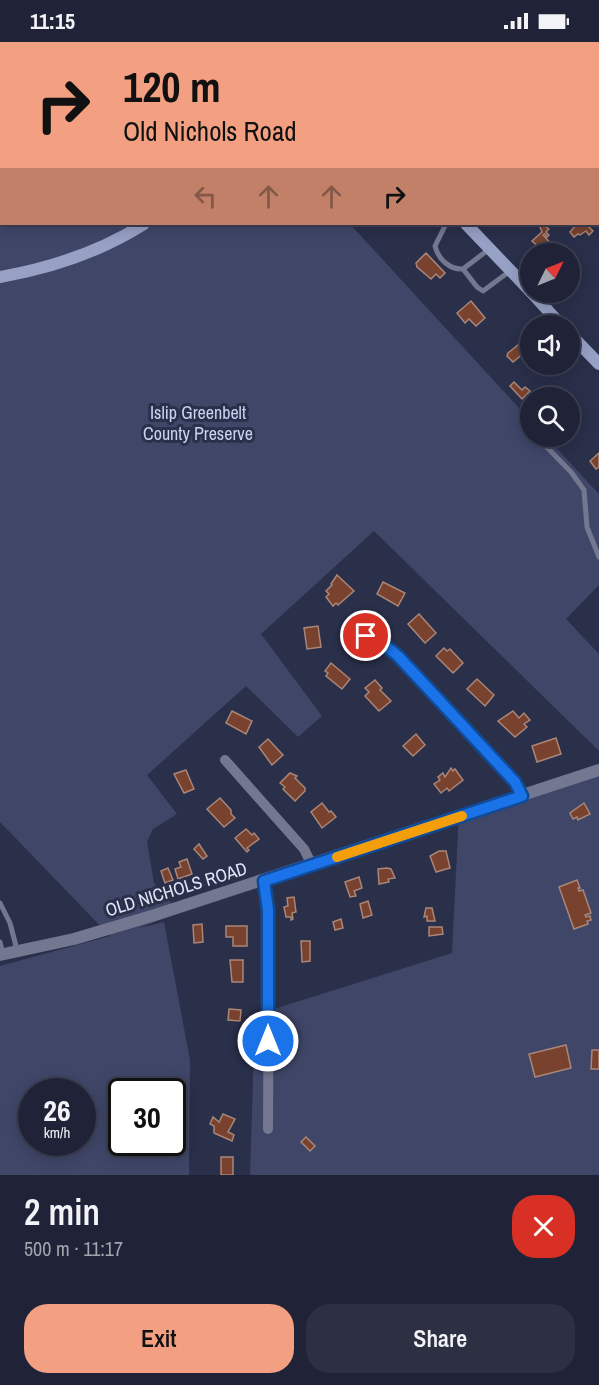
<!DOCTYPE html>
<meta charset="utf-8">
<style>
:root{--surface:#202338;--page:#2d2f43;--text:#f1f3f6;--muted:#a2a4ae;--line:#3d4053;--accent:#f3a082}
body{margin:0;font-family:"Archivo Narrow",sans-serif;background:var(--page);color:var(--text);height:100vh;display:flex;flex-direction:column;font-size:22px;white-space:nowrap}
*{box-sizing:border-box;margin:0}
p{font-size:20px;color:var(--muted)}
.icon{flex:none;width:33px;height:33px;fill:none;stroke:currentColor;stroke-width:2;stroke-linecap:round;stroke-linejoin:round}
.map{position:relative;height:1133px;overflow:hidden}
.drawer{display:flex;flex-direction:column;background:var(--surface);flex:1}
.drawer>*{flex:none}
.banner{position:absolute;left:0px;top:0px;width:600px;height:183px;box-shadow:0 3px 15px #0003,0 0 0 2px var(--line);background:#f3a082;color:#111;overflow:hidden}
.needle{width:39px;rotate:47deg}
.fabs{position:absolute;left:520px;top:201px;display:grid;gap:12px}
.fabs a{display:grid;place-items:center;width:60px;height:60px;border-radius:50%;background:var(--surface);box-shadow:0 3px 15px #0003,0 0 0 2px var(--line);font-size:30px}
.speed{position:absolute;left:18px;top:1036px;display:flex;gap:12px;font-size:30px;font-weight:700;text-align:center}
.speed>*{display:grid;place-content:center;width:78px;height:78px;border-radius:50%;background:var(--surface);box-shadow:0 3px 15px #0003,0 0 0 2px var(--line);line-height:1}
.speed small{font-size:15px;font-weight:400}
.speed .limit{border:3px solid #111;border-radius:9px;background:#fff;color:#111}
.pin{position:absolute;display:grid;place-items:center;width:51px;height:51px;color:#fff;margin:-26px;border:3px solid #fff;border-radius:50%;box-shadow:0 2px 6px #0007}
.me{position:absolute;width:66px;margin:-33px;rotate:0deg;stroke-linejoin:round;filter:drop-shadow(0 0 4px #0008)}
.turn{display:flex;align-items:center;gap:21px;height:126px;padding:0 24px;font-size:27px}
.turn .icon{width:78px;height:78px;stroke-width:2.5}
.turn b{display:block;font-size:42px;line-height:51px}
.lanes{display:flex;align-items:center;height:57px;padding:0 24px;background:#0003;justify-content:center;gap:30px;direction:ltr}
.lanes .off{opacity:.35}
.round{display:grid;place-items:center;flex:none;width:63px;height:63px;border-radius:24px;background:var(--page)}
.head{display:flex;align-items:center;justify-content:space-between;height:102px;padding:0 24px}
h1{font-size:36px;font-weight:600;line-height:45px}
.button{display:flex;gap:12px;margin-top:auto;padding:12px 24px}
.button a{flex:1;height:69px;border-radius:24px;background:var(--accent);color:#111;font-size:24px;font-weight:600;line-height:69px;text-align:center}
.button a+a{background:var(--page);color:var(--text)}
.status{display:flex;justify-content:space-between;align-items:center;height:42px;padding:0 30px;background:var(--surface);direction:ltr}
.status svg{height:16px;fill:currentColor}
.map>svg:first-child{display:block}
.green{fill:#3f4668;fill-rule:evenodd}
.building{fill:#78422f;stroke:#aa8679;stroke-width:1.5}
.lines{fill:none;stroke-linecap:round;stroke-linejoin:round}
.service{stroke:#737890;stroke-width:5}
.minor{stroke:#737890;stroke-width:10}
.tertiary{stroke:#737890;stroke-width:12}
.secondary{stroke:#97a0c5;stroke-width:12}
.route-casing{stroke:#114b97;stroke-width:15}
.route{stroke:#1a73e8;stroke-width:10}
.slow{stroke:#f59e0b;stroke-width:10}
.labels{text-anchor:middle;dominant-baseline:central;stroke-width:6;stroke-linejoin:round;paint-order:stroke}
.park-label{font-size:18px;fill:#cad2f1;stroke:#2a2f4a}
.street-label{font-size:18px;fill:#e1e5f7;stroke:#2a2f4a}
</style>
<div class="status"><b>11:15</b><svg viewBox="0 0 49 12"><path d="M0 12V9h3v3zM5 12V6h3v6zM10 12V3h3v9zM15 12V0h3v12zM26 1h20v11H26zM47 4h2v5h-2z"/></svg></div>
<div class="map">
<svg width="599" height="1133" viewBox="0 0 599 1133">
<rect width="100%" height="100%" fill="#2a2f4a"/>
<g class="green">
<path d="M0 0H446L2 2V182H350L531 379V394L546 395 599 452V543L566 577 599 612V709L374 489 261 592 322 674 298 695 246 644 147 733 177 772 153 787 147 800 154 841 179 870 139 886 164 880 190 1018 189 1133H0V924L110 894 0 780ZM32 1050H82V1101H32ZM122 1050H172V1101H122Z"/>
<polygon points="599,725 599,1133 250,1133 255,973 452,911 459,770"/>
</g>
<g class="building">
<polygon points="577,182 588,182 587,183 593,189 589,193 586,189 580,193 578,192 574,195 570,190"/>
<polygon points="543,183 549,187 546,190 549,193 547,195 545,192 543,193 557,208 554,212 542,212 543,209 532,199 542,190 540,185"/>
<polygon points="426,211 445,231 440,236 436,232 431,237 417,225 416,221"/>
<polygon points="471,259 485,276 476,284 469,277 465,281 457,271"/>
<polygon points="523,299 530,306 513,320 507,314 508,311"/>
<polygon points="514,340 522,348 525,345 530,349 522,357 510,344"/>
<polygon points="570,367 578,378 570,385"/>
<polygon points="599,411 599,425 596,427 590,419"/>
<polygon points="337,533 354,549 338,563 336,561 333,564 326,555 329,552 326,549 332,543 331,542"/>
<polygon points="383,540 405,551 398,564 377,552"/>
<polygon points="419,572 436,591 425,601 408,582"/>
<polygon points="318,584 321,605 307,607 304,586"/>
<polygon points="444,606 447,609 450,607 463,621 453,631 436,614"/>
<polygon points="331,621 350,637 342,647 326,634 328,631 325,629"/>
<polygon points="477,637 494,653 485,664 467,647"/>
<polygon points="375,638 382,646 380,648 391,659 379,669 365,654 369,650 365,646"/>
<polygon points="232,669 252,679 246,692 226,681"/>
<polygon points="513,669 519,676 524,671 530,678 524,682 527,685 515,695 498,679"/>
<polygon points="416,692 425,703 413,714 403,704"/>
<polygon points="556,696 561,712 537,720 532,704"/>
<polygon points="268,697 283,713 272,723 259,705"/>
<polygon points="451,726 453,729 455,727 463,738 449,749 447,746 441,751 434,742 440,738 438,735 443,731 445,735"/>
<polygon points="186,728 194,747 184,751 174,732"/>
<polygon points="290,731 297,734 295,736 305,746 305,749 295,759 283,747 285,745 280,741"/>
<polygon points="220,756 231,768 231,772 235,776 224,785 207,767"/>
<polygon points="322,761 329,770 331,769 336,775 322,786 311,770"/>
<polygon points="584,761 590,772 578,778 577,775 573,777 570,771"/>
<polygon points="246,787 252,793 254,791 259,797 247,806 249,808 247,810 235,796"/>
<polygon points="199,802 207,814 203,817 194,807"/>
<polygon points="439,809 446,809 450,826 436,830 430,814"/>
<polygon points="187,817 192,832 178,837 175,827 181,825 179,820"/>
<polygon points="168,826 173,838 165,841 161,829"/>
<polygon points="387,826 391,827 395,836 388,837 389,840 379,842 378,827"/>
<polygon points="359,835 362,846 354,849 356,854 350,855 345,840"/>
<polygon points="577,838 580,846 578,846 579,849 583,848 591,871 585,873 586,875 590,874 591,878 587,879 588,882 574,887 559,845"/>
<polygon points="294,855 296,870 292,871 293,877 291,878 291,875 286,875 284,865 288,864 287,856"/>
<polygon points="368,859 372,873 363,876 360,862"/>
<polygon points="426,866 432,866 435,879 427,879 427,874 424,875"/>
<polygon points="341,877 343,886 335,888 333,880"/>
<polygon points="202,882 203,900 194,901 193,883"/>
<polygon points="226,884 247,884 247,904 233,904 233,895 226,895"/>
<polygon points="429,885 442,885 443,892 429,894"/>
<polygon points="301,899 310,899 310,919 302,920"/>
<polygon points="230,918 243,918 243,940 232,940"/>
<polygon points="229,967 241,968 240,979 228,978"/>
<polygon points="246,990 261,990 261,999 246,1000"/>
<polygon points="566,1003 571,1026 535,1035 529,1012"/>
<polygon points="592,1008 599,1008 599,1027 591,1027"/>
<polygon points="223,1072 235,1077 228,1090 234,1093 232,1099 214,1091 214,1084 210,1082 213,1075 219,1080"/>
<polygon points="306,1095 315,1104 310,1109 301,1100"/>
<rect x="221" y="1115" width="12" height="18"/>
</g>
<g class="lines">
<g class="service">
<path d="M446 182 435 204C438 217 450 228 463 227L488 208"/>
<polyline points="463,227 477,245 483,249 510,229"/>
<polyline points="525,384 531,390"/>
<polyline points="536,394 571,430 584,448 587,485 599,515"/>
<polyline points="0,861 10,881 17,908"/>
<polyline points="0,900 3,912"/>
</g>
<g class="minor">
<polyline points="545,2 547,0"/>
<polyline points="598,158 599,159"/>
<polyline points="366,594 387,605 398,614 515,740 522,754"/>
<polyline points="225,718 304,807 312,823"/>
<polyline points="264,839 269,868 268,1087"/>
</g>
<polyline class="tertiary" points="0,913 74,897 155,873 599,728"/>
<g class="secondary">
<polyline points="466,182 531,250"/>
<path d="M0 235C51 226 100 210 144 182"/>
<polyline points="531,250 562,284"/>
<polyline points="570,292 599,322"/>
</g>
</g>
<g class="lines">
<defs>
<polyline id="route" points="268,999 268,868 264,839 522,754 515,740 398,614 387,605 366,594"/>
</defs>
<use href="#route" class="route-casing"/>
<use href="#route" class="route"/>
<polyline class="slow" points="337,815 462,774"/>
</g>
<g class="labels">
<g class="park-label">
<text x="198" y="370">Islip Greenbelt<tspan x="198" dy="21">County Preserve</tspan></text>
</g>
<g class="street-label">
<text transform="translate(176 847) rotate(-17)">OLD NICHOLS ROAD</text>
</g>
</g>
</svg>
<div class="fabs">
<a><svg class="needle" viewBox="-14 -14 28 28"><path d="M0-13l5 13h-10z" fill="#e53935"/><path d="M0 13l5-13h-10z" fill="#a2a4ae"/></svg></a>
<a><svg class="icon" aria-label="sound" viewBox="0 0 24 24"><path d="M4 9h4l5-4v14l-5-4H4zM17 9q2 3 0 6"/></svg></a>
<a><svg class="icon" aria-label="search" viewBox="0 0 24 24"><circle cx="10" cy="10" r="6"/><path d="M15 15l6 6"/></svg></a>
</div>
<div class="speed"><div>26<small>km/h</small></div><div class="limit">30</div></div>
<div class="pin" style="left:366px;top:594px;background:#d93025"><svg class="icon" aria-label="arrive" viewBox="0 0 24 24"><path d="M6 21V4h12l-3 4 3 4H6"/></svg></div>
<svg class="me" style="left:268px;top:999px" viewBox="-20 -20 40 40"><circle r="17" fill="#1a73e8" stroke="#fff" stroke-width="3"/><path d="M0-11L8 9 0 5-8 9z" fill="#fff"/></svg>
<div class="banner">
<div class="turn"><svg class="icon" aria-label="right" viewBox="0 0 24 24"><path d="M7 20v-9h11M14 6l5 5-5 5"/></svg><div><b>120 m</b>Old Nichols Road</div></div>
<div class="lanes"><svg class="icon off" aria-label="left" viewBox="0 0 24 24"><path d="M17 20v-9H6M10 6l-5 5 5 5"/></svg><svg class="icon off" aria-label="ahead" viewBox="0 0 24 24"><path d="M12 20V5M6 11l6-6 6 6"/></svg><svg class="icon off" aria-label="ahead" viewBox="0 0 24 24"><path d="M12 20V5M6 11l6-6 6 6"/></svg><svg class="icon" aria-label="right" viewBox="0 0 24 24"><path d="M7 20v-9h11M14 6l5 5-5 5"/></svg></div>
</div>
</div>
<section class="drawer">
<div class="head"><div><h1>2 min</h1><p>500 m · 11:17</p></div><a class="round" style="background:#d93025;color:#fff"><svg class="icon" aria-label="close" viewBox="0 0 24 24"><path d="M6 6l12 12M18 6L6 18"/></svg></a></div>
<div class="button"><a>Exit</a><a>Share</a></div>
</section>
